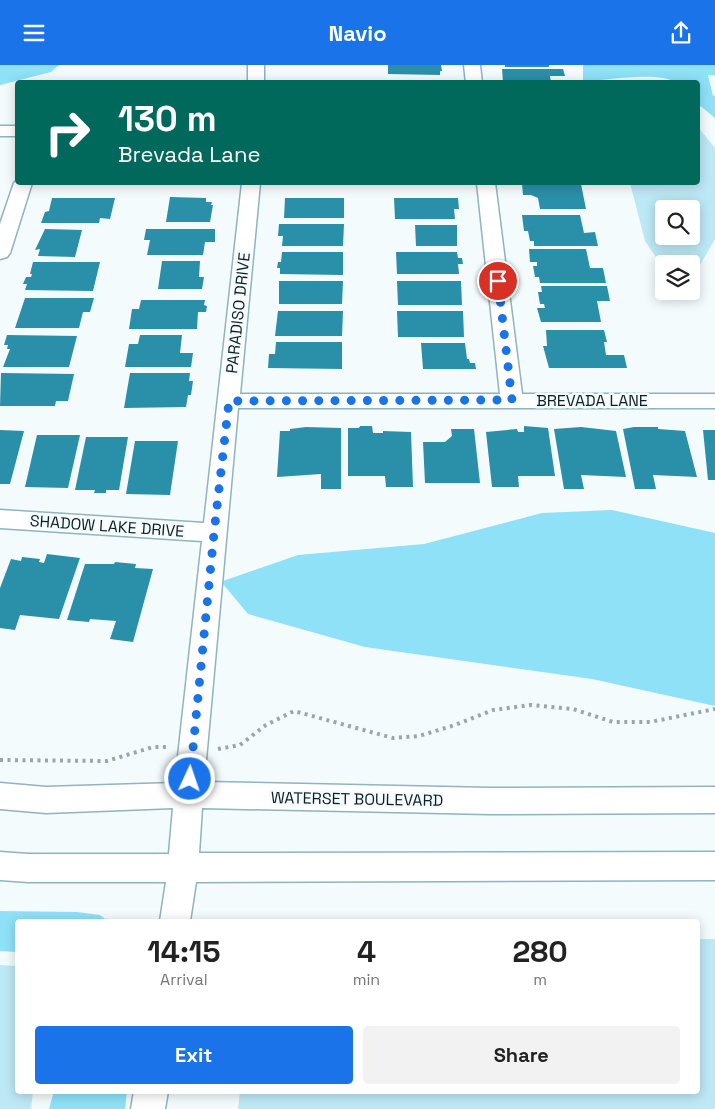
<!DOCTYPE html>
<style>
:root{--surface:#fff;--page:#f2f2f2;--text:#222;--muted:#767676;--accent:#1a73e8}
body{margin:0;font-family:"Space Grotesk",sans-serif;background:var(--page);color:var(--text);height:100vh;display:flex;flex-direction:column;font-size:19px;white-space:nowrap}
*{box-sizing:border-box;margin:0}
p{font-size:16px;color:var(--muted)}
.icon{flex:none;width:28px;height:28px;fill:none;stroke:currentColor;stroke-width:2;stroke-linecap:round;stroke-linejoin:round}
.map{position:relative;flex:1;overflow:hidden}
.panel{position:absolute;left:15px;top:854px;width:685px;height:175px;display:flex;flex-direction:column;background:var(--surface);border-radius:5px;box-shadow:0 2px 12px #0003}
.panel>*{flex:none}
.banner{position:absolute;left:15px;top:15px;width:685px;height:105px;border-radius:5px;box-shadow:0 2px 12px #0003;background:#00695c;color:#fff;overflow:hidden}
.tools{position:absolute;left:655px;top:135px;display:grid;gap:10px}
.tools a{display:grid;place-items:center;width:45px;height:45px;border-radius:5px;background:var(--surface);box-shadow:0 2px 12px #0003;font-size:25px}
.pin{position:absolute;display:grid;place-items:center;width:42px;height:42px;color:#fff;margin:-21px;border:2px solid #fff;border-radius:50%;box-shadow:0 1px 5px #0007}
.me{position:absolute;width:55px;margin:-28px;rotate:3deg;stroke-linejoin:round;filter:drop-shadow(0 0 4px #0008)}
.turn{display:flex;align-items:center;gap:18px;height:105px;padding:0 20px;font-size:22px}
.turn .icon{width:65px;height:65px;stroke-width:2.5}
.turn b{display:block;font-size:35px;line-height:42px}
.eta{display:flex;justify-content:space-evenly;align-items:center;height:85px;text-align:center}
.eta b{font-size:30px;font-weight:700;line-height:35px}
.action{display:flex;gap:10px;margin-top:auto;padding:10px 20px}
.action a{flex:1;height:58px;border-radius:5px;background:var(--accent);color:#fff;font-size:20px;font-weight:700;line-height:58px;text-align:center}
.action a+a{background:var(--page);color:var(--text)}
header{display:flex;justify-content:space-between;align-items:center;height:65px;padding:0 20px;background:var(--accent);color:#fff;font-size:22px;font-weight:700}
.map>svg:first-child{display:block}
.green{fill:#8fe1f8}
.water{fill:#bde8f5;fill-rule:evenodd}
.building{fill:#2a8fa8}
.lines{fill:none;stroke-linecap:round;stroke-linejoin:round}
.minor-casing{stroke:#8fb4bf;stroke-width:3}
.path{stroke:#9ca6a9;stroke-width:4;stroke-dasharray:3 4.5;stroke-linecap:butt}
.minor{fill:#fff;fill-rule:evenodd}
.route{stroke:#1a73e8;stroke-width:9;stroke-dasharray:0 16.2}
.labels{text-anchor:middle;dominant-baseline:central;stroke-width:5;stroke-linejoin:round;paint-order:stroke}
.street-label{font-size:16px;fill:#101e23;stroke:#f3fbfd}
</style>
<header><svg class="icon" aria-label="menu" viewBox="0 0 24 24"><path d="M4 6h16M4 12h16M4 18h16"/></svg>Navio<svg class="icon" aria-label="share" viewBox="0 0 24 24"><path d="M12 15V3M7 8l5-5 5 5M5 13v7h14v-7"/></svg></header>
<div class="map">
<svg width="715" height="1044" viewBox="0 0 715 1044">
<rect width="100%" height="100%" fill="#f3fbfd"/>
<g class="green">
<polygon points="0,0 59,0 51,7 0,20"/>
<path d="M583 0H715V10H708L713 31 715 30V53L698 39V18L674 17C662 6 601 15 583 17Z"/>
<polygon points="612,445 715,468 715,641 592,614 365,582 248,549 223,519 223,516 298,490 424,479 542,448"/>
<polygon points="0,846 77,847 100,850 108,856 18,856 17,887 0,886"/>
<polygon points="54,1026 127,1026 125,1044 49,1044"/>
</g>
<g class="water">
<path d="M698 62 715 83V174L696 207 691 208V199H664V204L645 176 630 118H698ZM664 144H691V171H664Z"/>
<polygon points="698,874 715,874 715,1044 238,1044 240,1026 698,1026"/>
<polygon points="0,900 17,901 18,1026 33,1026 31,1044 0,1044"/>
</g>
<g class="building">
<polygon points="388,0 441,0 442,6 440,6 440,10 388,9"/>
<rect x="505" y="0" width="44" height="2"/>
<polygon points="502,4 563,4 565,11 550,11 551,18 503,17"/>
<polygon points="332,118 366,118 366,120 332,119"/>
<polygon points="522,119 581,119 586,144 540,144 538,133 531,130 523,130"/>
<polygon points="170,132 206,133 206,137 212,137 211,140 213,140 210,157 166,157"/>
<polygon points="52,133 115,133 110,154 100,153 99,158 41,158 45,147 49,146"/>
<polygon points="285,133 344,133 344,153 284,153"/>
<polygon points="394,133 458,133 459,144 454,144 455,154 395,154"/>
<polygon points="522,150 580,150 584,168 595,167 598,181 534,181 534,176 530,176 528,166 524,166"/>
<polygon points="279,159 344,159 343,181 282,181 283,171 278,171"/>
<polygon points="415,160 457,160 457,181 416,181"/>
<polygon points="45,164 82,165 75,192 38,191 40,184 35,185"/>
<polygon points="146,164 215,164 215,177 205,177 203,190 147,190 150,175 144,175"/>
<polygon points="529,184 586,184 590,203 603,203 606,218 540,218 539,212 535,212 533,201 537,201 537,197 530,197"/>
<polygon points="282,187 343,187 343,210 280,209 280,203 277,203 278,197 281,197"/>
<polygon points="396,187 457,187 458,193 462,193 463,199 458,199 459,209 397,209"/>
<polygon points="162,196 200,196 199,212 204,212 202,224 158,224"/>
<polygon points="33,197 100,197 93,226 25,225 27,219 23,219 26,212 31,212 32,209 30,209"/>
<polygon points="279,216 343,216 342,239 279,239"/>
<polygon points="397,216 461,216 462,240 398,240"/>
<polygon points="541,221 607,221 610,236 597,236 601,257 541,257 537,243 545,243 544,239 540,239 538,227 542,227"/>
<polygon points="25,233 94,233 90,247 83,247 79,263 15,263"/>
<polygon points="141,235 205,235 204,240 207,241 206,247 198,247 197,264 129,264 132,244 139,244"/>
<polygon points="278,246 343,246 342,271 275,271"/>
<polygon points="397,246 463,246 464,272 398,272"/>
<polygon points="546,265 604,265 607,277 604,277 606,290 624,290 627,303 549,303 543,281 547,281"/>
<polygon points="7,270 77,271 69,302 3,302 10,284 7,284 8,280 4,280"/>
<polygon points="140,270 182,270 180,288 193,288 191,302 125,302 129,279 138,279"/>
<polygon points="276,277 342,277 342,304 268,303 269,289 275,289"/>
<polygon points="421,278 465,278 467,294 469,294 470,298 475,298 476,304 423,304"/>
<polygon points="1,308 74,309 68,336 56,336 55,341 0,341"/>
<polygon points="130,308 190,308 189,316 193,316 191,330 188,330 186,342 124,343"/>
<polygon points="360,361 372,361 373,368 383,368 383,366 411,367 413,422 386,422 385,411 348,411 348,363 359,363"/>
<polygon points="524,361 548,363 555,411 518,411 519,422 492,422 486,367 517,364 518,367 524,367"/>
<polygon points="306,362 341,363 341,424 321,424 321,409 277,412 280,366 290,366 290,364"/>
<polygon points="581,362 616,366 626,412 581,410 584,424 564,424 554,364"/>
<polygon points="634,362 658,362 658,364 685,366 697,412 653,410 656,424 635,424 623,364"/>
<polygon points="451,364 474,364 480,418 425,418 423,377 445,377 452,371"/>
<polygon points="0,365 24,366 10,419 0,419"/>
<polygon points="703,365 715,365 715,415 708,415"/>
<polygon points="37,370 80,370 68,423 25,422"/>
<polygon points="86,372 128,372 119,425 106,425 106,428 94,428 95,425 75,425"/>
<polygon points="135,376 178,376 170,430 126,429"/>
<polygon points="47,489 80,493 59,554 20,550 15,565 0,563 0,523 11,494 21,496 22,492 40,494 39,497 44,498"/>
<polygon points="115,497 136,499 135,503 153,504 133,577 110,574 116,556 90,554 89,557 67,555 85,499 114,499"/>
</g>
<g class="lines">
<defs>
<g id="minor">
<rect x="248" y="0" width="16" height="18"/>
<polygon points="464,0 480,0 482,18 466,18"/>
<rect x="0" y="61" width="18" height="10"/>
<polygon points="18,114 18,118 32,118 10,188 7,192 0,194 0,159 14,118"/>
<polygon points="242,118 260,118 240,329 500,329 477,118 495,118 522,329 715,329 715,343 238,343 204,717 490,723 715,722 715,748 490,749 202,743 199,788 715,787 715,815 196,817 190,856 160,856 166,817 28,817 0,815 0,787 28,789 169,789 173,743 46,748 0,744 0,718 46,722 175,718 202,476 0,463 0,445 204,458"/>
<polygon points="134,1026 168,1026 165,1044 131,1044"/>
</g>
</defs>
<use href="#minor" class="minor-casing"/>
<g class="path">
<polyline points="218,684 240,680 266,660 294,646 393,673 419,671 455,660 493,645 531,640 573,644 613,657 650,657 715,644"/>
<polyline points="0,695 107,696 153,682 167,682"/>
</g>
<use href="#minor" class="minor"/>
</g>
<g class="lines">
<polyline class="route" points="190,714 214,468 229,336 512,335 498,216"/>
</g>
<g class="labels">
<g class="street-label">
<text transform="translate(238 248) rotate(-84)">PARADISO DRIVE</text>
<text x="592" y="335">BREVADA LANE</text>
<text transform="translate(107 461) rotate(4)">SHADOW LAKE DRIVE</text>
<text transform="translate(357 734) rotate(1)">WATERSET BOULEVARD</text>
</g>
</g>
</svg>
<div class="tools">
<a><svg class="icon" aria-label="search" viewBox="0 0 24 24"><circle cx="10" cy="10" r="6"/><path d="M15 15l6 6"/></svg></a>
<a><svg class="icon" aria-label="layers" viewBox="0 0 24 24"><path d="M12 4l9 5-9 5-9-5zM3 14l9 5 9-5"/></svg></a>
</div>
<div class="pin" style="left:498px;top:216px;background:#d93025"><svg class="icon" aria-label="arrive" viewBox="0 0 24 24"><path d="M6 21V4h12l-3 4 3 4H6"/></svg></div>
<svg class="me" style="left:190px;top:714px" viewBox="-20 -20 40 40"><circle r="17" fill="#1a73e8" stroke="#fff" stroke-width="3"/><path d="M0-11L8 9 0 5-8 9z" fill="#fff"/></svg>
<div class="banner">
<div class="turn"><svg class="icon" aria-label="right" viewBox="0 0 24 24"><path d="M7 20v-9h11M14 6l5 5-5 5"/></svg><div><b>130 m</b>Brevada Lane</div></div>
</div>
<section class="panel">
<div class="eta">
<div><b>14:15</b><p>Arrival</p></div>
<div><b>4</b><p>min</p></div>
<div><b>280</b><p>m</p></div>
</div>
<div class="action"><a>Exit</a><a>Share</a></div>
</section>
</div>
